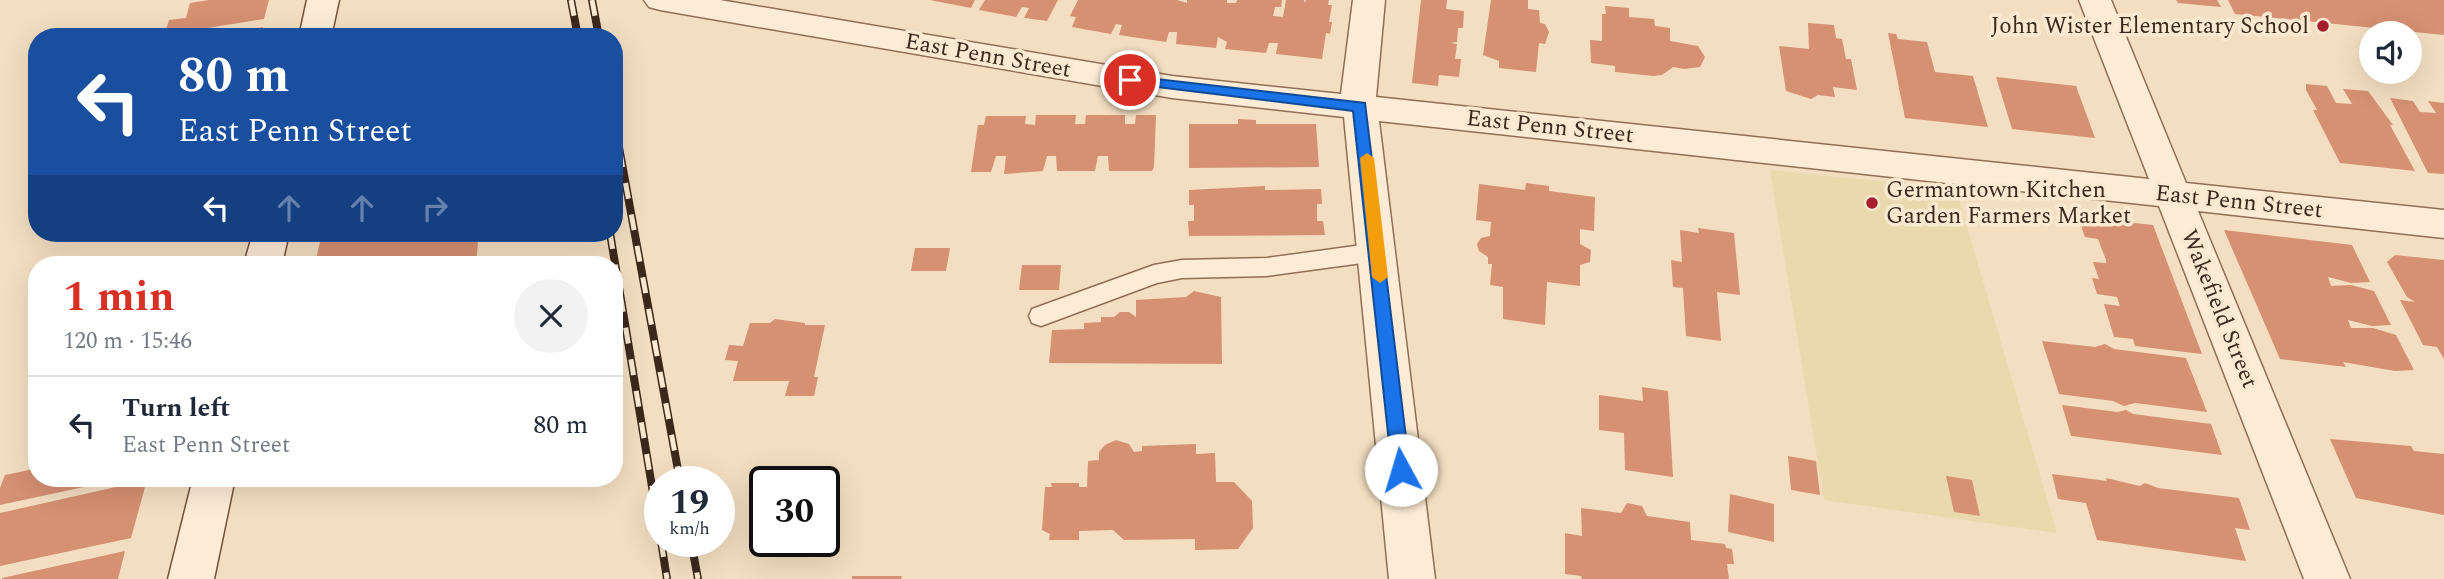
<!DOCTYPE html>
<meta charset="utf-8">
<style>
:root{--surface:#fff;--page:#f2f2f3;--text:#1f2937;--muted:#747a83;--line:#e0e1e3;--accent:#d93025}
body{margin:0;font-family:Spectral,serif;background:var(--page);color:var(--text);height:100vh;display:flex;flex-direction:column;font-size:26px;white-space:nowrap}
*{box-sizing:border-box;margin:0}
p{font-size:23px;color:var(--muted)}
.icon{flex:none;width:38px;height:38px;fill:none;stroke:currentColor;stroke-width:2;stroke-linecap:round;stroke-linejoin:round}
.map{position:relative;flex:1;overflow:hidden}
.details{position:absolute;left:28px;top:256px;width:595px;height:231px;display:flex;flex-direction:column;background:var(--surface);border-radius:28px;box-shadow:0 7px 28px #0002}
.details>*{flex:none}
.banner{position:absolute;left:28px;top:28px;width:595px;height:214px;border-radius:28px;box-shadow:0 7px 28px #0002;background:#1a4fa0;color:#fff;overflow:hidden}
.tools{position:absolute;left:2359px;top:21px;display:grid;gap:14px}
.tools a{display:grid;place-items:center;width:63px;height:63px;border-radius:50%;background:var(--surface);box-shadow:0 7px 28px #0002;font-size:35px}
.speed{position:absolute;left:644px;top:466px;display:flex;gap:14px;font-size:35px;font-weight:700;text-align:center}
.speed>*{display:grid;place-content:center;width:91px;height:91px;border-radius:50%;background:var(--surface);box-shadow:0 7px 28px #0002;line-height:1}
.speed small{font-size:18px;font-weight:400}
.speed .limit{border:4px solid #111;border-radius:10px;background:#fff;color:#111}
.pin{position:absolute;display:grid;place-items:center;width:60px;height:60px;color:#fff;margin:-30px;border:4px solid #fff;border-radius:50%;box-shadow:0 2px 7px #0007}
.me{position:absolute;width:77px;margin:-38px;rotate:354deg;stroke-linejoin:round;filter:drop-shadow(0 0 5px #0008)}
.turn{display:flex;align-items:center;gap:24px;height:147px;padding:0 35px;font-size:32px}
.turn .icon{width:91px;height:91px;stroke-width:2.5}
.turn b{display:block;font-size:49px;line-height:60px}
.lanes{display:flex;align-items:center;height:66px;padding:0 35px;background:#0003;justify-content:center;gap:35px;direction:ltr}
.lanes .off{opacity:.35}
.round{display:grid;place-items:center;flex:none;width:74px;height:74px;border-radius:37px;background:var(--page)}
.overview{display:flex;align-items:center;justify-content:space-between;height:119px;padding:0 35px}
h1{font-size:42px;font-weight:700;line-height:52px;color:var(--accent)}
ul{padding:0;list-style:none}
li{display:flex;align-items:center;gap:21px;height:98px;padding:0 35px;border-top:2px solid var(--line)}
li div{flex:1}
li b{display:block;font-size:26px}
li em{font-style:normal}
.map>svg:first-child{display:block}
.farmland{fill:#ead9ad}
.building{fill:#d69072}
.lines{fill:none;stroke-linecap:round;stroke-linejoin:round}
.lane-casing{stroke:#8f6e56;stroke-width:3}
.street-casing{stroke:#8f6e56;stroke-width:3}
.secondary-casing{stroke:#714f39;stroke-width:3}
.lane{fill:#fdecd5;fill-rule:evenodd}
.street{fill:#fdecd5;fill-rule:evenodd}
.secondary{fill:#fdecd5;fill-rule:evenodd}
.rail-casing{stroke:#3d281c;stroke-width:8}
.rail{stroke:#f9e9d1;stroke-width:5;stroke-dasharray:16;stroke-linecap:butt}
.route{fill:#1a73e8;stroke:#114b97;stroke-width:2}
.slow{fill:#f59e0b}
.poi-dot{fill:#a51f2f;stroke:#f9e9d1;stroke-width:2.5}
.labels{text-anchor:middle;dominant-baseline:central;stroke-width:7;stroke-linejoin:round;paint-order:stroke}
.poi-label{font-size:23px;fill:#3d281c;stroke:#f9e9d1;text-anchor:end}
.street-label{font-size:23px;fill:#3d281c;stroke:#f9e9d1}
</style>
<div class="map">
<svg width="2444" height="579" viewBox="0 0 2444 579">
<rect width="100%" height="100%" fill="#f3dec1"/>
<polygon class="farmland" points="1770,170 1956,189 2057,533 1824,500"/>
<g class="building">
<polygon points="209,0 269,0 264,19 164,35 169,20 186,18 190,3"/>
<polygon points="930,0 975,0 971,8"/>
<polygon points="985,0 1058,0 1047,21 1024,18 1029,8 1022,7 1016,17 979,10"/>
<polygon points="1078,0 1177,0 1187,3 1187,0 1227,0 1227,3 1236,3 1237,0 1282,0 1281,7 1275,7 1273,16 1283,17 1286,0 1304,0 1305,3 1306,0 1329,0 1328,5 1332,5 1329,22 1332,22 1330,34 1326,33 1322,59 1276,54 1278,43 1269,43 1266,53 1225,49 1227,42 1218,37 1216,48 1176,44 1177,32 1169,32 1166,42 1119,35 1122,25 1116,24 1111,34 1072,27 1076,17 1070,16"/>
<polygon points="1421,0 1447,0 1446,9 1464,11 1463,28 1458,28 1457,42 1450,43 1457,44 1455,59 1461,59 1459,77 1439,75 1438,86 1412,83"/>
<polygon points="1491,0 1528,0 1528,9 1539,10 1540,23 1545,24 1549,32 1545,44 1539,43 1536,72 1499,68 1499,61 1483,55"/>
<polygon points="2176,0 2217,0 2221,7 2178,3"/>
<polygon points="2228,0 2444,0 2444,35 2235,14"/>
<polygon points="1605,6 1629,8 1629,17 1654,19 1655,26 1670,28 1670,41 1698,46 1705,57 1700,67 1684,69 1673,67 1662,75 1653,76 1615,72 1615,66 1591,63 1590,40 1602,41 1602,14 1606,14"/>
<polygon points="1808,23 1834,25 1836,38 1842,39 1846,59 1851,59 1857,90 1833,87 1835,97 1818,95 1811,99 1786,91 1779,46 1809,49"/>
<polygon points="263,27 261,37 215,37 215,35"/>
<polygon points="1888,33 1896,34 1898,39 1927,42 1935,72 1973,76 1988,127 1905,118"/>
<polygon points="1996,77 2076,86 2095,138 2012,129"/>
<polygon points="2306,84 2327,86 2336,103 2352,104 2343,89 2368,91 2393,125 2390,125 2415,171 2340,163 2313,110 2317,110 2306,90"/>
<polygon points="2390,98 2413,101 2420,112 2436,113 2428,101 2444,103 2444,174 2428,173"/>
<polygon points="1036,115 1076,115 1075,124 1085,124 1086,115 1125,115 1125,124 1135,124 1136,115 1156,115 1154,167 1152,171 1109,171 1108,156 1098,156 1095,171 1057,171 1056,156 1047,156 1043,171 1004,174 1006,156 996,156 991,172 971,172 978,125 984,125 986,116 1026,116 1025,124 1035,125"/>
<polygon points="1238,119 1256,120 1256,124 1316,124 1319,167 1189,168 1189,124 1238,124"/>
<polygon points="1526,183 1549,186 1549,191 1595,197 1594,231 1580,229 1580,244 1591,250 1590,262 1580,265 1580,286 1547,282 1545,325 1503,319 1503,287 1490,285 1492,264 1488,264 1488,257 1479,251 1477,244 1481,238 1490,236 1491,222 1476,220 1479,184 1525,190"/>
<polygon points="1265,186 1265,190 1321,189 1322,204 1317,204 1317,221 1323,221 1325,235 1189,236 1188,221 1194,221 1194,205 1189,205 1189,190"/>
<polygon points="2078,217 2153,225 2202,354 2135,346 2133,339 2114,337 2104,304 2120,306 2117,297 2097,294 2092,278 2099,279 2093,262 2106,263 2106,260 2098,239 2085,237"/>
<polygon points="1698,228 1734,233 1740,295 1717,292 1721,341 1686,336 1683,288 1673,287 1671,260 1682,262 1680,230 1699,233"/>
<polygon points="2224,230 2352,245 2370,282 2351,283 2328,277 2331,286 2351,285 2374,291 2391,325 2372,326 2348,320 2351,328 2373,328 2396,335 2414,370 2395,371 2343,362 2346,367 2280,359"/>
<polygon points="322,233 479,233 476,264 315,264"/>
<polygon points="915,248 950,248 946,271 911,271"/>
<polygon points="2395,255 2444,260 2444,359 2437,347 2423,345 2400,300 2415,302 2407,297 2387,262"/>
<polygon points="1022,265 1061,265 1059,290 1019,290"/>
<polygon points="1194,291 1221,297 1222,364 1049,363 1052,330 1084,329 1084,323 1101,322 1101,317 1114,317 1120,312 1129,312 1136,317 1136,300 1186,297"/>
<polygon points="775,319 805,323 805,325 825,325 814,377 818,377 814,396 785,396 789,381 733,381 738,361 725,360 729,345 743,346 750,323 770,323"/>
<polygon points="2042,341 2095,347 2105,344 2114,349 2186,358 2207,412 2135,403 2124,406 2113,401 2059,394"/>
<polygon points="1642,387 1668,391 1673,477 1625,470 1624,433 1599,430 1599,395 1643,401"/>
<polygon points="2062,405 2117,412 2126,410 2133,414 2211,424 2222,455 2071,436"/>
<polygon points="2330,439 2411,446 2414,451 2444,454 2444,515 2356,498"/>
<polygon points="1116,440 1129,444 1134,452 1142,451 1142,446 1196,444 1196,454 1215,453 1216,482 1234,482 1252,501 1253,528 1238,549 1195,550 1195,539 1124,540 1113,530 1079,531 1079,540 1049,540 1050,534 1042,530 1045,487 1052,487 1051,483 1079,483 1079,487 1087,487 1088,461 1099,460 1099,452 1105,445"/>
<polygon points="1788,456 1816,461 1820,495 1791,490"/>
<polygon points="37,462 37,478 121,479 0,505 0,488 5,475 34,469"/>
<polygon points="2052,474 2107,481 2106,478 2140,486 2145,483 2158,488 2239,498 2250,530 2235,528 2246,561 2097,540 2086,503 2058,499"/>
<polygon points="1946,476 1972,480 1980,516 1954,512"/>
<polygon points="147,480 131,538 0,566 0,513"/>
<polygon points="1730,494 1774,504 1774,542 1728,532"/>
<polygon points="1627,503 1642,506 1647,516 1690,522 1691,540 1725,544 1726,548 1732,549 1734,564 1727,564 1729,579 1582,579 1581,576 1565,574 1565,533 1582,536 1581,508 1621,513"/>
<polygon points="125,551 118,579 2,579 2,578"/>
<polygon points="852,576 902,576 901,579 852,579"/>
</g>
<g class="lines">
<defs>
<polygon id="lane" points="1377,243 1385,246 1389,252 1385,258 1377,261 1267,276 1182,278 1157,283 1041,326 1032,323 1029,316 1032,309 1154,265 1182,260 1267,258"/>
<polygon id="street" points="644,0 720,0 1172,76 1341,94 1353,0 1385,0 1376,97 2149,179 2079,0 2111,0 2186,183 2444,210 2444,238 2198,211 2350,579 2304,579 2159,206 1379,121 1435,579 1389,579 1344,117 1172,98 660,10 649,7"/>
<g id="secondary">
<polygon points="307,0 339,0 331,37 299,37"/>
<polygon points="253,233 289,233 282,264 244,264"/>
<polygon points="193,478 235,478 214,579 168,579"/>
</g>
</defs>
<use href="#lane" class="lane-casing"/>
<use href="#street" class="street-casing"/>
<use href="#secondary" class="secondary-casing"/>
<use href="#lane" class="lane"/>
<use href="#street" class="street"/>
<use href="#secondary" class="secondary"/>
<defs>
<g id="rail">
<polyline points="571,0 578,37"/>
<polyline points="592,0 599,37"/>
<polyline points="614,120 680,481"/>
<polyline points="610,233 660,535"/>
<polyline points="661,541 667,579"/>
<polyline points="691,541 698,579"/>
</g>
</defs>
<use href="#rail" class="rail-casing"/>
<use href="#rail" class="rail"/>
</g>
<polygon class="route" points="1130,76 1365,103 1410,470 1407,475 1394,475 1392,470 1353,111 1125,83 1123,80"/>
<polygon class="slow" points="1367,153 1374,158 1388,277 1380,283 1372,277 1360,158"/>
<g class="poi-dot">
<circle cx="2323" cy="26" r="7"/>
<circle cx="1872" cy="203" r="7"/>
</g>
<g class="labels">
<g class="poi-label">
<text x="2309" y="26">John Wister Elementary School</text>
<text x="1886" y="190" text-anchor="start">Germantown Kitchen<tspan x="1886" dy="26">Garden Farmers Market</tspan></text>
</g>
<g class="street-label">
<text transform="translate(988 56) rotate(10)">East Penn Street</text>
<text transform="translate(1550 127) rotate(6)">East Penn Street</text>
<text transform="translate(2239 202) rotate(6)">East Penn Street</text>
<text transform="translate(2219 309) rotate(68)">Wakefield Street</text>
</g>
</g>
</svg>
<div class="tools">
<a><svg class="icon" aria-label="sound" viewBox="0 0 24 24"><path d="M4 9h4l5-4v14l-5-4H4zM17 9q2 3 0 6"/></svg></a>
</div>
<div class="speed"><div>19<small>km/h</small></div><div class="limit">30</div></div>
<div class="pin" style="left:1130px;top:80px;background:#d93025"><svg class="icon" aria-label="arrive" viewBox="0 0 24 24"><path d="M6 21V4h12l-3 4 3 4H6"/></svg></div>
<svg class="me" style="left:1401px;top:470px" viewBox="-20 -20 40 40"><circle r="19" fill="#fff"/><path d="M0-13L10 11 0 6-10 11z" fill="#1a73e8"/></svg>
<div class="banner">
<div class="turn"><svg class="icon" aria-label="left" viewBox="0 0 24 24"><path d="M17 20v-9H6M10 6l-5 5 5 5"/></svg><div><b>80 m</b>East Penn Street</div></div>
<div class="lanes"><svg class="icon" aria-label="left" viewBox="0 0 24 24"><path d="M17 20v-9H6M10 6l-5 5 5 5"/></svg><svg class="icon off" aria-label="ahead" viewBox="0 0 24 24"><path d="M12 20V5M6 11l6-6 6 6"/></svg><svg class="icon off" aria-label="ahead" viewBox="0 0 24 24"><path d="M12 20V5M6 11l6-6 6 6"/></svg><svg class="icon off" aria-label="right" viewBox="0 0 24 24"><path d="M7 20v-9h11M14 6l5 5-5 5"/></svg></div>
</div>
<section class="details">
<div class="overview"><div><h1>1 min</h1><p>120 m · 15:46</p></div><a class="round"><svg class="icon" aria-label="close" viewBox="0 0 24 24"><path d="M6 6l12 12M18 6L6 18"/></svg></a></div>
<ul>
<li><svg class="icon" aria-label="left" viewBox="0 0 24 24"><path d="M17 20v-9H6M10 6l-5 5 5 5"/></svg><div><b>Turn left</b><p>East Penn Street</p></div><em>80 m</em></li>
</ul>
</section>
</div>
